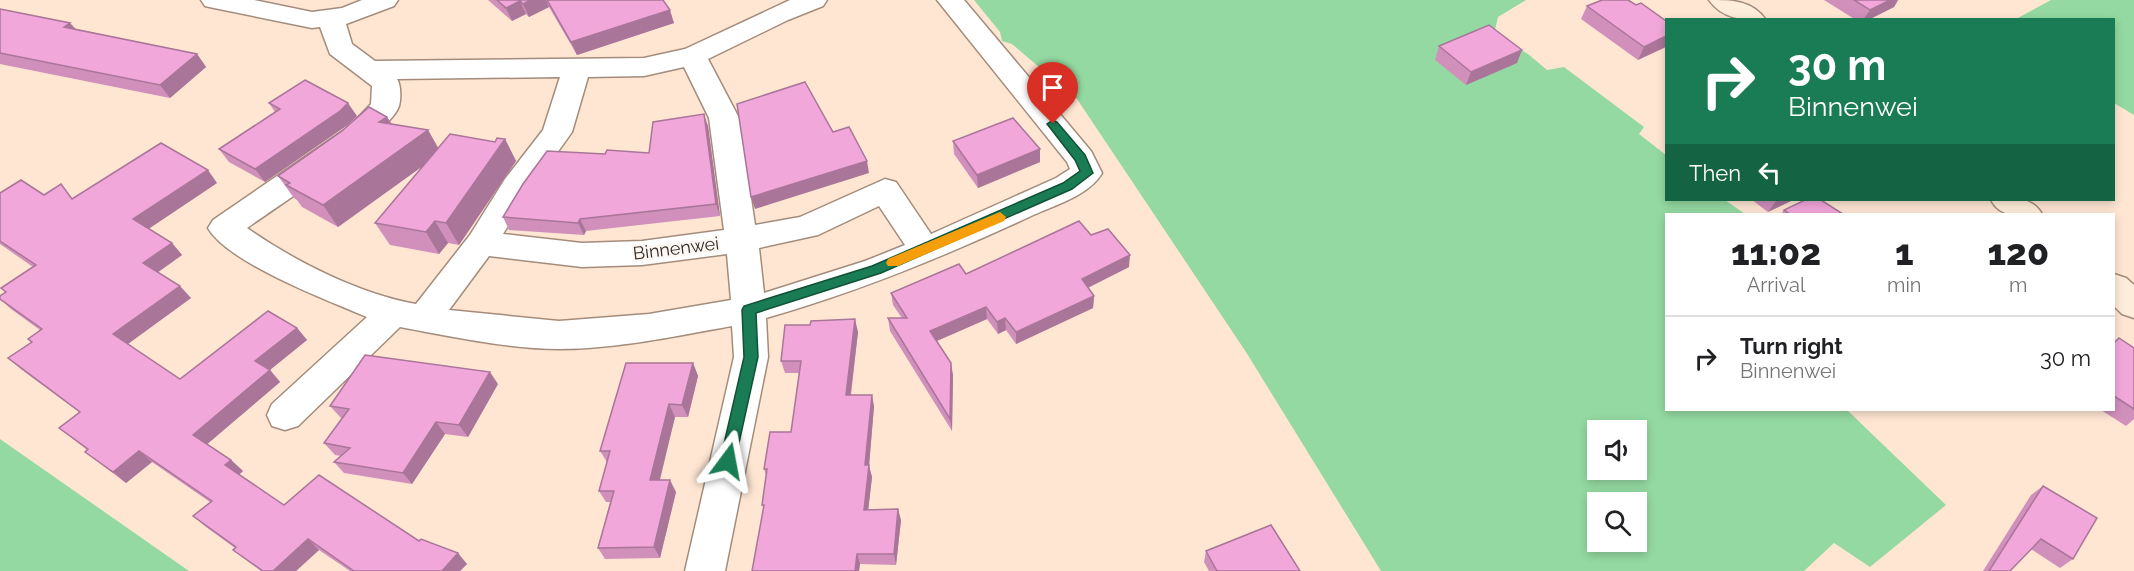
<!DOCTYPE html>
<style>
:root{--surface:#fff;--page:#f6f6f6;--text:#202124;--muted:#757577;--line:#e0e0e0}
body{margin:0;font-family:Raleway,sans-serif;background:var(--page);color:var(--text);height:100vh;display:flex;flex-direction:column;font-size:22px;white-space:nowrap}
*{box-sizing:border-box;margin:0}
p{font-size:20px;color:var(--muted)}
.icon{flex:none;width:33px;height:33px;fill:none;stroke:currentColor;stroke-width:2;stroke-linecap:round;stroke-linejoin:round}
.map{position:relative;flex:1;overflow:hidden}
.panel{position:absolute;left:1665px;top:213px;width:450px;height:198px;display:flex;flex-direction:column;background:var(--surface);border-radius:0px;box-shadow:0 3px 9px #0003}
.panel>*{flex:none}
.top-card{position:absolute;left:1665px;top:18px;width:450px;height:183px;border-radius:0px;box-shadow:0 3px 9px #0003;background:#1a7c54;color:#fff;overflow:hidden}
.fabs{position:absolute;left:1587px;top:420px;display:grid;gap:12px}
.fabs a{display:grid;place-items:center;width:60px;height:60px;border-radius:0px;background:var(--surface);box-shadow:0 3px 9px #0003;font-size:30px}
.pin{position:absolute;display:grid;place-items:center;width:51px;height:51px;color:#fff;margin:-62px -26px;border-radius:50% 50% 50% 0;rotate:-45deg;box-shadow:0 0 6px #0007}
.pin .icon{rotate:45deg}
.me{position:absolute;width:66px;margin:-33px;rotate:13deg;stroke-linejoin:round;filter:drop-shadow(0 0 4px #0008)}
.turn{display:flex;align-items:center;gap:21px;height:126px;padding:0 24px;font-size:27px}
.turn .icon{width:78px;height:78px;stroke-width:2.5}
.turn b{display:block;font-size:42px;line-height:51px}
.then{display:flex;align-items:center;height:57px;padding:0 24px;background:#0003;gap:12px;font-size:22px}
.eta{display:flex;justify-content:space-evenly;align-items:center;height:102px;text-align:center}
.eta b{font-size:36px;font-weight:800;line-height:42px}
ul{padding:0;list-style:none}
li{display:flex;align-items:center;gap:18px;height:84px;padding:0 24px;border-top:2px solid var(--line)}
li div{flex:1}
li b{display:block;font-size:22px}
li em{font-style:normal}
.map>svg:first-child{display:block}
.green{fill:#94d9a1;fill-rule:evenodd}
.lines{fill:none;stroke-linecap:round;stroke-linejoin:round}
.street-casing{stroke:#a38c7b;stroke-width:3}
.secondary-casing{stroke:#a38c7b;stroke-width:3}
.street{fill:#fff;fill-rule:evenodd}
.secondary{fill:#feedda;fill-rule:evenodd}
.wall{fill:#d090bb}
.shaded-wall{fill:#a97599}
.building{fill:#f2a7da;stroke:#a97599;stroke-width:1.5}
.route{fill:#1a7c54;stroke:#115137;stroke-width:1.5}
.slow{fill:#f59e0b}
.labels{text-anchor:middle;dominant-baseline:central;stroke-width:5;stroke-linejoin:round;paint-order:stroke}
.street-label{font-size:18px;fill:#342b24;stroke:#fcf7f3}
</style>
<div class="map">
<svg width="2134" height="571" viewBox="0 0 2134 571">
<rect width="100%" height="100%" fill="#ffe6d3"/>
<g class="green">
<path d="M974 0H1526L1498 17 1494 34 1528 54 1547 70 1564 67 1644 127 1639 134 1666 155V200H1725L1745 214H1666V410H1847L1946 505 1870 567 1834 543 1804 571H1381L1246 352 1077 99 1012 44 1002 41 1000 32ZM1598 430H1636V470H1598ZM1598 502H1636V542H1598Z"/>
<polygon points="2051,0 2134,0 2134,115 2114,103 2114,20 2016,19"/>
<polygon points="0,439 189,571 0,571"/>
</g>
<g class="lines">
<defs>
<path id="street" d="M201 0H254L312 12 342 8 362 0H398L394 6 346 24 352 44 375 61 644 58 685 49 790 0H827L823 6 788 20 708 59 739 118 755 225 800 217 885 179 896 182 931 234 1056 178 1070 169 1067 162 937 0H964L1091 151 1102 173C1089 196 1052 206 1029 217 943 257 857 292 766 318L768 357 725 571H685L734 357 732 326C676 336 616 349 559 349 509 349 449 336 400 327L298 426 285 430 272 426 267 415 272 404 367 317C329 301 228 263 208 228L213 220 350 126 371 104 372 86 330 54 320 27 312 28 214 8 205 6ZM684 67 709 118 724 230 642 241 582 243 503 234 527 195 572 132 588 77 644 76ZM560 77 543 130 505 179 470 235 416 304C359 294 294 261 247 228 275 208 391 133 399 106 401 99 401 85 397 79ZM879 206 905 245 865 261 764 293 759 248 818 235ZM727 254 731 300 649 314 559 321 449 310 489 256 582 267 642 265Z"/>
<g id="secondary">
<path d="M1709 0C1731 0 1752 0 1766 20 1744 20 1723 20 1709 0Z"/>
<path d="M1991 200C2010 198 2031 195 2042 214 2022 216 2001 219 1991 200Z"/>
<polygon points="2114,274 2126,278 2134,285 2134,318 2122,314 2114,306"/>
</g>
</defs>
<use href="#street" class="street-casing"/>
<use href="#secondary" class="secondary-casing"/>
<use href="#street" class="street"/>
<use href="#secondary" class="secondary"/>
</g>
<g class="wall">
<polygon points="488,0 663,0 674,23 577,55 549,7 529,17 526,14 512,21"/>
<polygon points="1824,0 1898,0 1894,7 1868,20 1856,20"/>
<polygon points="1587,6 1666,21 1638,60 1581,19"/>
<polygon points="0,9 70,23 76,29 197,54 206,67 170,98 0,64"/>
<polygon points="1439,46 1517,63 1466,85 1435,60"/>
<polygon points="269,103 357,116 349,124 265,182 229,162 219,149 275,112"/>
<polygon points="387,117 392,124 428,130 438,148 495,142 505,139 516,161 459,245 448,243 439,254 390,245 375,223 424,165 338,227 302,207 297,200 294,198 278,176"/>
<polygon points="708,126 720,216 586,231 584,235 509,230 503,217 605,154 649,153"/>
<polygon points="953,141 1040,149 1040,162 978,188 954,154"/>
<polygon points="217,183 148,229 172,243 182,255 158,272 191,298 128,344 180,379 297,328 307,340 270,370 280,382 207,444 231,460 243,471 239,475 284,505 419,541 467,564 460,571 350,571 319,550 296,571 261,571 246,560 233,550 235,548 206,527 193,516 210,502 152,462 126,483 85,452 87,450 59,428 79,412 22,370 8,358 31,342 28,339 40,330 11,309 0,299 5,292 1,288 33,267 0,244 0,193 74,198"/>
<polygon points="1752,200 1793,200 1768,212"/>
<polygon points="1784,210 1843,214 1781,214"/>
<polygon points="1091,235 1129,267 1088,288 1094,296 1093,308 1016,344 1006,330 998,334 987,319 937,341 953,375 952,431 890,331 888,318 902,318 893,305 891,293 966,274"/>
<polygon points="810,325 858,332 851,395 874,406 869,466 872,477 868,510 901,520 896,565 860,564 859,571 752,571 764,509 762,505 766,475 764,469 791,432 799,373 785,373 781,361"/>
<polygon points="2114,343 2134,348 2134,419 2126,426 2101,410 2114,410"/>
<polygon points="693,363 698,376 688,417 675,417 659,480 676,492 660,558 605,559 598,548 610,502 606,502 599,491 607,462 600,451"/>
<polygon points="498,384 468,437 445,434 412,484 344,473 334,462 341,456 335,455 324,443 342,418 341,418 330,406"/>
<polygon points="2043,486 2073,559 2060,568 2031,549 2010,571 1983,571 2031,495"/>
<polygon points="1206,551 1300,571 1209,571 1204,562"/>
</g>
<g class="shaded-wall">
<polygon points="531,0 546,0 549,7 529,17 523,4"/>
<polygon points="1890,0 1898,0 1894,7 1868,20 1863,20 1870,10"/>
<polygon points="520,1 526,14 512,21 506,8"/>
<polygon points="670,10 674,23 577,55 571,42"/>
<polygon points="70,23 81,36 64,27"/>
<polygon points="1666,36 1666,47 1638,60 1644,47"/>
<polygon points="1522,50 1517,63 1466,85 1471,72"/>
<polygon points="197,54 206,67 170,98 160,85"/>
<polygon points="348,103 357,116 349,124 265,182 255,169"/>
<polygon points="704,114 708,126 720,216 716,204"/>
<polygon points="387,117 400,139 379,122"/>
<polygon points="428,130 441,153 338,227 323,205"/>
<polygon points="505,139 516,161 459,245 446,223"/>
<polygon points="1040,149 1040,162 978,188 977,175"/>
<polygon points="867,161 869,173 755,209 751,197"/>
<polygon points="208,170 217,183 144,232 133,219"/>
<polygon points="1779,200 1793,200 1768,212 1776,201"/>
<polygon points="580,219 586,231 584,235 578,223"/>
<polygon points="435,221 448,243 439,254 426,232"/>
<polygon points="172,243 182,255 154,275 143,263"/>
<polygon points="1130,255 1129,267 1081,291 1082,279"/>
<polygon points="180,286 191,298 125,346 113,334"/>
<polygon points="1094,296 1093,308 1016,344 1016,332"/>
<polygon points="986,307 987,319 932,343 930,331"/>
<polygon points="1005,318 1006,330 998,334 997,322"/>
<polygon points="855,319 858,332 849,407 846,395"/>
<polygon points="297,328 307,340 266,373 255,361"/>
<polygon points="693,363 698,376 688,417 682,405"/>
<polygon points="951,363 953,375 952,431 950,419"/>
<polygon points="270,370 280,382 205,446 193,435"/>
<polygon points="490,372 498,384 468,437 459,425"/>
<polygon points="872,395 874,406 869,466 872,477 867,521 864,510 865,465"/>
<polygon points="669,404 675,417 657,492 650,480"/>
<polygon points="436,422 445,434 412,484 403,473"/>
<polygon points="139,451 152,462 126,483 113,472"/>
<polygon points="231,460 243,471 237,476 225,465"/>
<polygon points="670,480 676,492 660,558 654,547"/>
<polygon points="898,509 901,520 896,565 894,554"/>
<polygon points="308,539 319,550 296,571 273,571"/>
<polygon points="458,553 467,564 460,571 442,571"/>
<polygon points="857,554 860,564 859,571 855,571"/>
</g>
<g class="building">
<polygon points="497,0 531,0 523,4 520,1 506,8"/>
<polygon points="547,0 663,0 670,10 571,42"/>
<polygon points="1602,0 1628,0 1636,5 1641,3 1666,21 1666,36 1644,47 1587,6"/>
<polygon points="1854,0 1890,0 1870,10"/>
<polygon points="0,9 70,23 64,27 197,54 160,85 0,53"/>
<polygon points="1489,25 1522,50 1471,72 1439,46"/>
<polygon points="305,80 348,103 340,111 255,169 219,149 280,109 269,103"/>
<polygon points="805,82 833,132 849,127 867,161 751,197 737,104"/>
<polygon points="369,107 387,117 379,122 428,130 323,205 286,185 290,183 278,176 342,131"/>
<polygon points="704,114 716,204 580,219 578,223 503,217 523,184 547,151 605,154 607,150 649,153 653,122"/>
<polygon points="1013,118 1040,149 977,175 953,141"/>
<polygon points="450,134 495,142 497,138 505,139 446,223 435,221 426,232 375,223"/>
<polygon points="161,143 208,170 133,219 172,243 143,263 180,286 113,334 180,379 268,311 297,328 255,361 270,370 193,435 231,460 225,465 284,505 319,475 419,541 421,539 458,553 442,571 354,571 308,539 273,571 263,571 233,550 236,547 193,516 212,501 139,451 113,472 85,452 88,449 59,428 80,412 8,358 32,342 28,339 42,329 0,299 0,296 6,292 1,288 36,265 0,241 0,193 21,180 44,195 61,184 72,199"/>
<polygon points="1805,200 1821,200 1843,214 1790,214 1784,210"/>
<polygon points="1079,221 1091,235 1108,229 1130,255 1082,279 1094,296 1016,332 1005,318 997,322 986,307 930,331 951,363 950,419 888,318 907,318 891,293 959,264 966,274"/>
<polygon points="855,319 846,395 872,395 865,465 869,465 864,510 898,509 894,554 857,554 855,571 752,571 764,505 762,505 767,469 764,469 770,432 791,432 801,361 781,361 785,325 810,325 811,321"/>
<polygon points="2119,338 2134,348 2134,409 2114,396 2114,343"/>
<polygon points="365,355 490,372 459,425 436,422 403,473 334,462 350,448 324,443 349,409 330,406"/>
<polygon points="626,363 693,363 682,405 669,404 650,480 670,480 654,547 598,548 614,491 599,491 610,451 600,451"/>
<polygon points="2043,486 2097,518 2073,559 2041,539 2010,571 1989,571"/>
<polygon points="1271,525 1300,571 1217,571 1206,551"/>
</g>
<polygon class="route" points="1053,120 1057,122 1085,155 1093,173 1072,189 881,273 756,313 758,357 735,461 733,466 728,468 722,466 720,461 744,357 742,310 744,306 872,266 1063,183 1080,171 1075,160 1047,124"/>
<polygon class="slow" points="1000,212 1006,217 1004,221 898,266 888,266 886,263 888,259"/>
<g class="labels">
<g class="street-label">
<text transform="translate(676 248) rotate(-7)">Binnenwei</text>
</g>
</g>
</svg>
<div class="fabs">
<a><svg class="icon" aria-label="sound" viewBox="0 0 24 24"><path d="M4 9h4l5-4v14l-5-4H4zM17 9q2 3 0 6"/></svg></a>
<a><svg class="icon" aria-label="search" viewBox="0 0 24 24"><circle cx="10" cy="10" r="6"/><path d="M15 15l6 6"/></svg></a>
</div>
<div class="pin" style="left:1053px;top:124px;background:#d93025"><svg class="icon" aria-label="arrive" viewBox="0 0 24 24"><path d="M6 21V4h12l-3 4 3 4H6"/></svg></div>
<svg class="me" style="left:728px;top:461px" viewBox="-20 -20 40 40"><path d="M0-17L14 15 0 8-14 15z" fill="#1a7c54" stroke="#fff" stroke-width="4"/></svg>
<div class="top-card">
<div class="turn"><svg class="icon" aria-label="right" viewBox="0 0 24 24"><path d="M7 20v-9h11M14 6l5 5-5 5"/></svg><div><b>30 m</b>Binnenwei</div></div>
<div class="then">Then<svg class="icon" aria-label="left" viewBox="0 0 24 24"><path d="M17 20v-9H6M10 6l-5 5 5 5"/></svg></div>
</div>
<section class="panel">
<div class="eta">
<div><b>11:02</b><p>Arrival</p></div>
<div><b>1</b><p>min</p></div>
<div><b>120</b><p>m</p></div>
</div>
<ul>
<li><svg class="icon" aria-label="right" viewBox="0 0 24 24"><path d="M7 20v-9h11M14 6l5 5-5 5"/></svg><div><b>Turn right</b><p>Binnenwei</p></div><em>30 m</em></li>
</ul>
</section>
</div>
